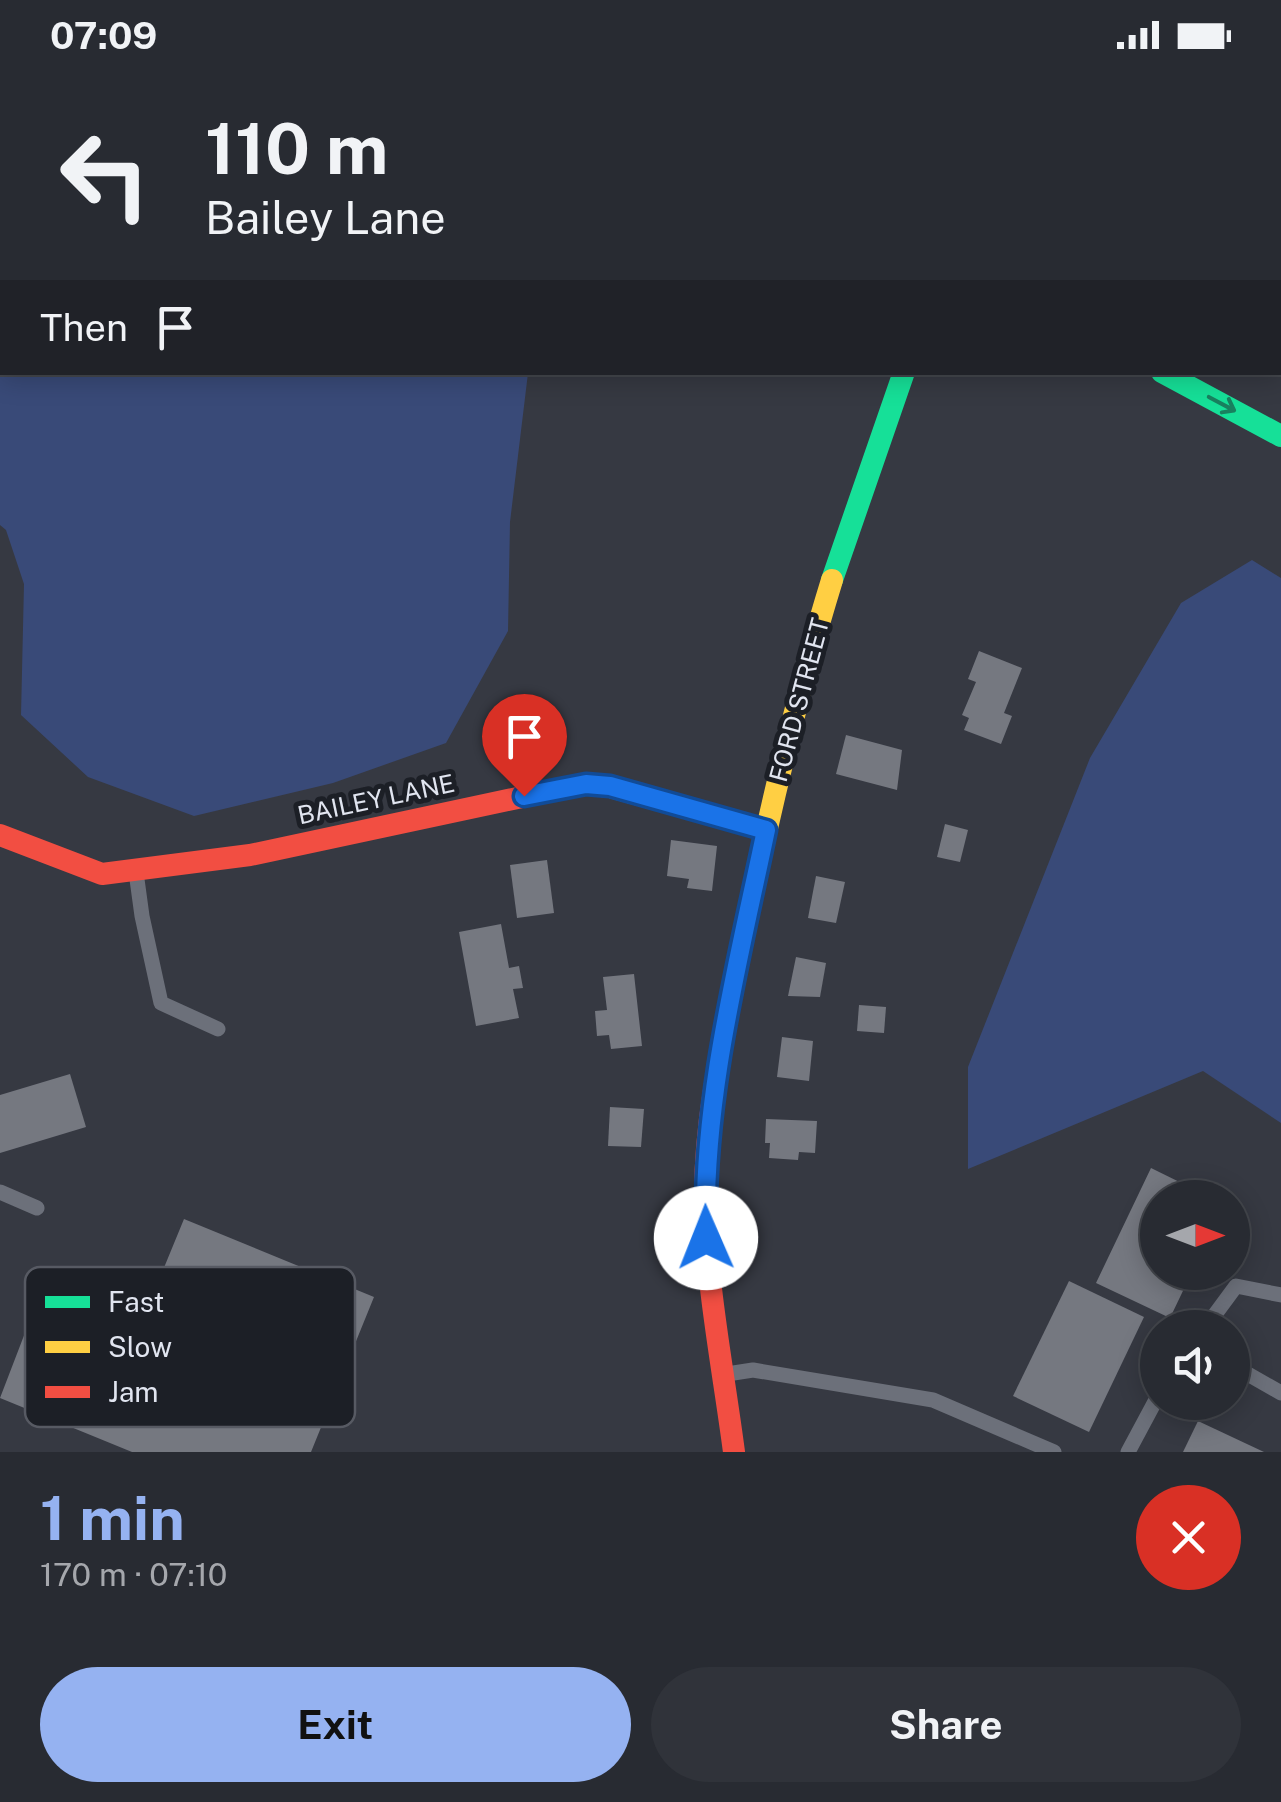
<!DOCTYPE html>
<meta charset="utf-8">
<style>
:root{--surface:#282b32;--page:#30333a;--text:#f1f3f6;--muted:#a5a7ac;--line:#44474d;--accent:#95b2f1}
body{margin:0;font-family:"Public Sans",sans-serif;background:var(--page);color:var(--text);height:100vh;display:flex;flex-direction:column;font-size:38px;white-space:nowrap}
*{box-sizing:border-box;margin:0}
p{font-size:32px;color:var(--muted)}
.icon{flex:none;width:55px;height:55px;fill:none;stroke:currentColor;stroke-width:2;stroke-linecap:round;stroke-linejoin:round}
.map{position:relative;height:1382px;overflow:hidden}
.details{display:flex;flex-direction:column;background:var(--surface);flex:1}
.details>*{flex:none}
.top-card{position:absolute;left:0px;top:0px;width:1282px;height:305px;box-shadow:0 5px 25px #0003,0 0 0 2px var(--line);background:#282b32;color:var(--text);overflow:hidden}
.needle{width:65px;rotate:90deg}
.buttons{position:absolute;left:1140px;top:1110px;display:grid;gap:20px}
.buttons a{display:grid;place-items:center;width:110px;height:110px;border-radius:50%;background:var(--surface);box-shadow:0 5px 25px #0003,0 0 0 2px var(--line);font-size:50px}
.pin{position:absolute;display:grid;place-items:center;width:85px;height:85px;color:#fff;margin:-102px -42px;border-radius:50% 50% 50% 0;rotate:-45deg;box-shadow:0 0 10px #0007}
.pin .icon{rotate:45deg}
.me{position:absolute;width:110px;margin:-55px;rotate:359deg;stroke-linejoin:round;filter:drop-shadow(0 0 8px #0008)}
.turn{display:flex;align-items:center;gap:35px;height:210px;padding:0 40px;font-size:45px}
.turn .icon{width:130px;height:130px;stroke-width:2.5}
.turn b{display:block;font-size:70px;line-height:85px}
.then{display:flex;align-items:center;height:95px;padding:0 40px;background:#0003;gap:20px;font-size:38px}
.round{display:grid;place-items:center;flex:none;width:105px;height:105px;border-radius:52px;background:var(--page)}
.head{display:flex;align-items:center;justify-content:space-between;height:170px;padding:0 40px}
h1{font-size:60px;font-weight:700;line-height:75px;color:var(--accent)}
.primary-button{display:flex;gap:20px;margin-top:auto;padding:20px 40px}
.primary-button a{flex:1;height:115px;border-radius:60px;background:var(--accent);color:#111;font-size:40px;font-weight:700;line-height:115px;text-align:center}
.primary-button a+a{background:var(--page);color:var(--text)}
.status{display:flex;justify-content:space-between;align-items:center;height:70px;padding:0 50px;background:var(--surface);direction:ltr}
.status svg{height:28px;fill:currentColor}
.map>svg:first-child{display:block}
.green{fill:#394a78}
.building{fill:#757880}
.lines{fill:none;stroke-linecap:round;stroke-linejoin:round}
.lane{stroke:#6c707a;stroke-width:15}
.street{stroke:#6c707a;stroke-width:30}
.fast{stroke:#16e098;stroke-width:22}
.slow{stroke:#ffcf43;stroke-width:22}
.jam{stroke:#f24e42;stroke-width:22}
.oneway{stroke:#19805f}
.route-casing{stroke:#114b97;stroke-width:25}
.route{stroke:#1a73e8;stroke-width:18}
.labels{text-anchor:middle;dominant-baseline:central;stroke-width:10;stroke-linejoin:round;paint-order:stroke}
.street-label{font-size:25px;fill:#e1e5f0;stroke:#1c1f26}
.key{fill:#1c1f26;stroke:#575a63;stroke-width:2.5}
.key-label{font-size:28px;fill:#e1e5f0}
</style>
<div class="status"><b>07:09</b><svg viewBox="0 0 49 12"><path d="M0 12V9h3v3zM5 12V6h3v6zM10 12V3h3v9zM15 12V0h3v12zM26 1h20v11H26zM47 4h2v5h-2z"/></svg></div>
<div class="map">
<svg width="1281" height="1382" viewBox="0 0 1281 1382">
<rect width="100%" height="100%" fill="#363942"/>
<g class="green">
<polygon points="0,28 2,302 528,303 510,452 508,561 446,673 333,713 194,746 88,707 21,645 24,514 6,460 0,455"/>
<polygon points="1252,490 1281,508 1281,1053 1203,1001 968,1099 968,997 1090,688 1181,533"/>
</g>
<g class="building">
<polygon points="979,581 1022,598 1004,643 1012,646 1001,674 964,660 969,648 962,645 976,612 968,609"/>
<polygon points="846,665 902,680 897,720 836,704"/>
<polygon points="945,754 968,760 960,792 937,787"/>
<polygon points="671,770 717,776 712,821 687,818 689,809 667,806"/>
<polygon points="547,790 554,843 517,848 510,795"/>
<polygon points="816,806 845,812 836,853 808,848"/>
<polygon points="501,854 509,898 519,896 523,918 513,919 519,948 476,956 459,862"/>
<polygon points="796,887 826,893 820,927 788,926"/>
<polygon points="634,904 642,976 611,979 609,965 597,966 595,941 607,940 603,907"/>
<polygon points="859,935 886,937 884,963 857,961"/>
<polygon points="782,967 813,971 809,1011 777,1007"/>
<polygon points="70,1004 86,1057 0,1083 0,1025"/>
<polygon points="610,1037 644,1039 641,1077 608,1076"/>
<polygon points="766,1049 817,1051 815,1083 799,1082 798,1090 769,1088 770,1073 765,1073"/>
<polygon points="1151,1098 1212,1128 1158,1128 1158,1202 1192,1202 1170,1248 1096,1213"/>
<polygon points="184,1149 374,1227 311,1382 132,1382 0,1328 43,1216 140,1256"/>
<polygon points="1069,1211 1144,1247 1089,1362 1013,1326"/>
<polygon points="1198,1351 1264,1382 1183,1382"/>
</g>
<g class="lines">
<g class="lane">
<polyline points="136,802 142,846 161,933 218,959"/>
<polyline points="0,1122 37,1138"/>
<polyline points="1205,1258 1236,1216 1281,1225"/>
<polyline points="1232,1295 1281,1323"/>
<polyline points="727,1304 753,1300 933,1330 1054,1382"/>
<polyline points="1128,1382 1158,1326"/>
</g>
<g class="street">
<polyline points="1064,2 1065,0"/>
<polyline points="1141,2 1155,0"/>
</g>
<g class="fast">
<polyline points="595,0 600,2"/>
<polyline points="757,0 761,2"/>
<polyline points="1162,302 1281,366"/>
<polyline points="832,510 904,302"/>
</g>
<g class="slow">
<polyline points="1280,279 1281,280"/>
<polyline points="527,726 586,714 610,717 765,760"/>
<path d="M742 875C767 752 795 630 832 510"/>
</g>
<g class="jam">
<polyline points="0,765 102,804 250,785 527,726"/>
<path d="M734 1382C723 1297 705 1210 705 1124 705 1040 726 957 742 875"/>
</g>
</g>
<defs><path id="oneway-shaft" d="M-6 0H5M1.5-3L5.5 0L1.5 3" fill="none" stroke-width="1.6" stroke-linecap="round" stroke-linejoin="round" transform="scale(2.5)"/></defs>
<use class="oneway" href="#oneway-shaft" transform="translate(1222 334) rotate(28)"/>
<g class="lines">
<defs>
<path id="route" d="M524 726 586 714 610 716 766 760C738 894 702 1029 706 1168"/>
</defs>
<use href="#route" class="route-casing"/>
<use href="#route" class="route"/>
</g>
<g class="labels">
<g class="street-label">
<text transform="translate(799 630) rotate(-75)">FORD STREET</text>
<text transform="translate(376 729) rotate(-12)">BAILEY LANE</text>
</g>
</g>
<rect x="25" y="1197" width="330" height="160" rx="15" class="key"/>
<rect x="45" y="1226" width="45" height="12" fill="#16e098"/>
<rect x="45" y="1271" width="45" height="12" fill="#ffcf43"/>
<rect x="45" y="1316" width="45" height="12" fill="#f24e42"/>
<g class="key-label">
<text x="108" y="1242">Fast</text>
<text x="108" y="1287">Slow</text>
<text x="108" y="1332">Jam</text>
</g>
</svg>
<div class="buttons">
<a><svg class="needle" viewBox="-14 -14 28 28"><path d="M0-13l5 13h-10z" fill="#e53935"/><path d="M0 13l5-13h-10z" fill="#a5a7ac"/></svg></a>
<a><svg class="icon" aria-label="sound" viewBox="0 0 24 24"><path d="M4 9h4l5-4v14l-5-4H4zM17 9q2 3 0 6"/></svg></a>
</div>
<div class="pin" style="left:524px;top:726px;background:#d93025"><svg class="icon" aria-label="arrive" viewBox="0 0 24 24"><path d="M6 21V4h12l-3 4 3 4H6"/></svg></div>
<svg class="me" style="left:706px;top:1168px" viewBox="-20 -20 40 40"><circle r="19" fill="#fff"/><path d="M0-13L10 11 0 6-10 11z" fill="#1a73e8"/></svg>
<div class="top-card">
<div class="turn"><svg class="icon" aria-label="left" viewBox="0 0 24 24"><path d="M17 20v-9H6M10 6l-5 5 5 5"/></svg><div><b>110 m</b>Bailey Lane</div></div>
<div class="then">Then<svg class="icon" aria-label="arrive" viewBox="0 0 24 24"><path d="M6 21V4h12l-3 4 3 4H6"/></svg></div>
</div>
</div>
<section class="details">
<div class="head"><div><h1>1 min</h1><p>170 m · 07:10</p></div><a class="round" style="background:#d93025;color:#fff"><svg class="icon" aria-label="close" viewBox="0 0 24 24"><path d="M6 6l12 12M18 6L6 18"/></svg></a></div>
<div class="primary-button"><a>Exit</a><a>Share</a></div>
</section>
